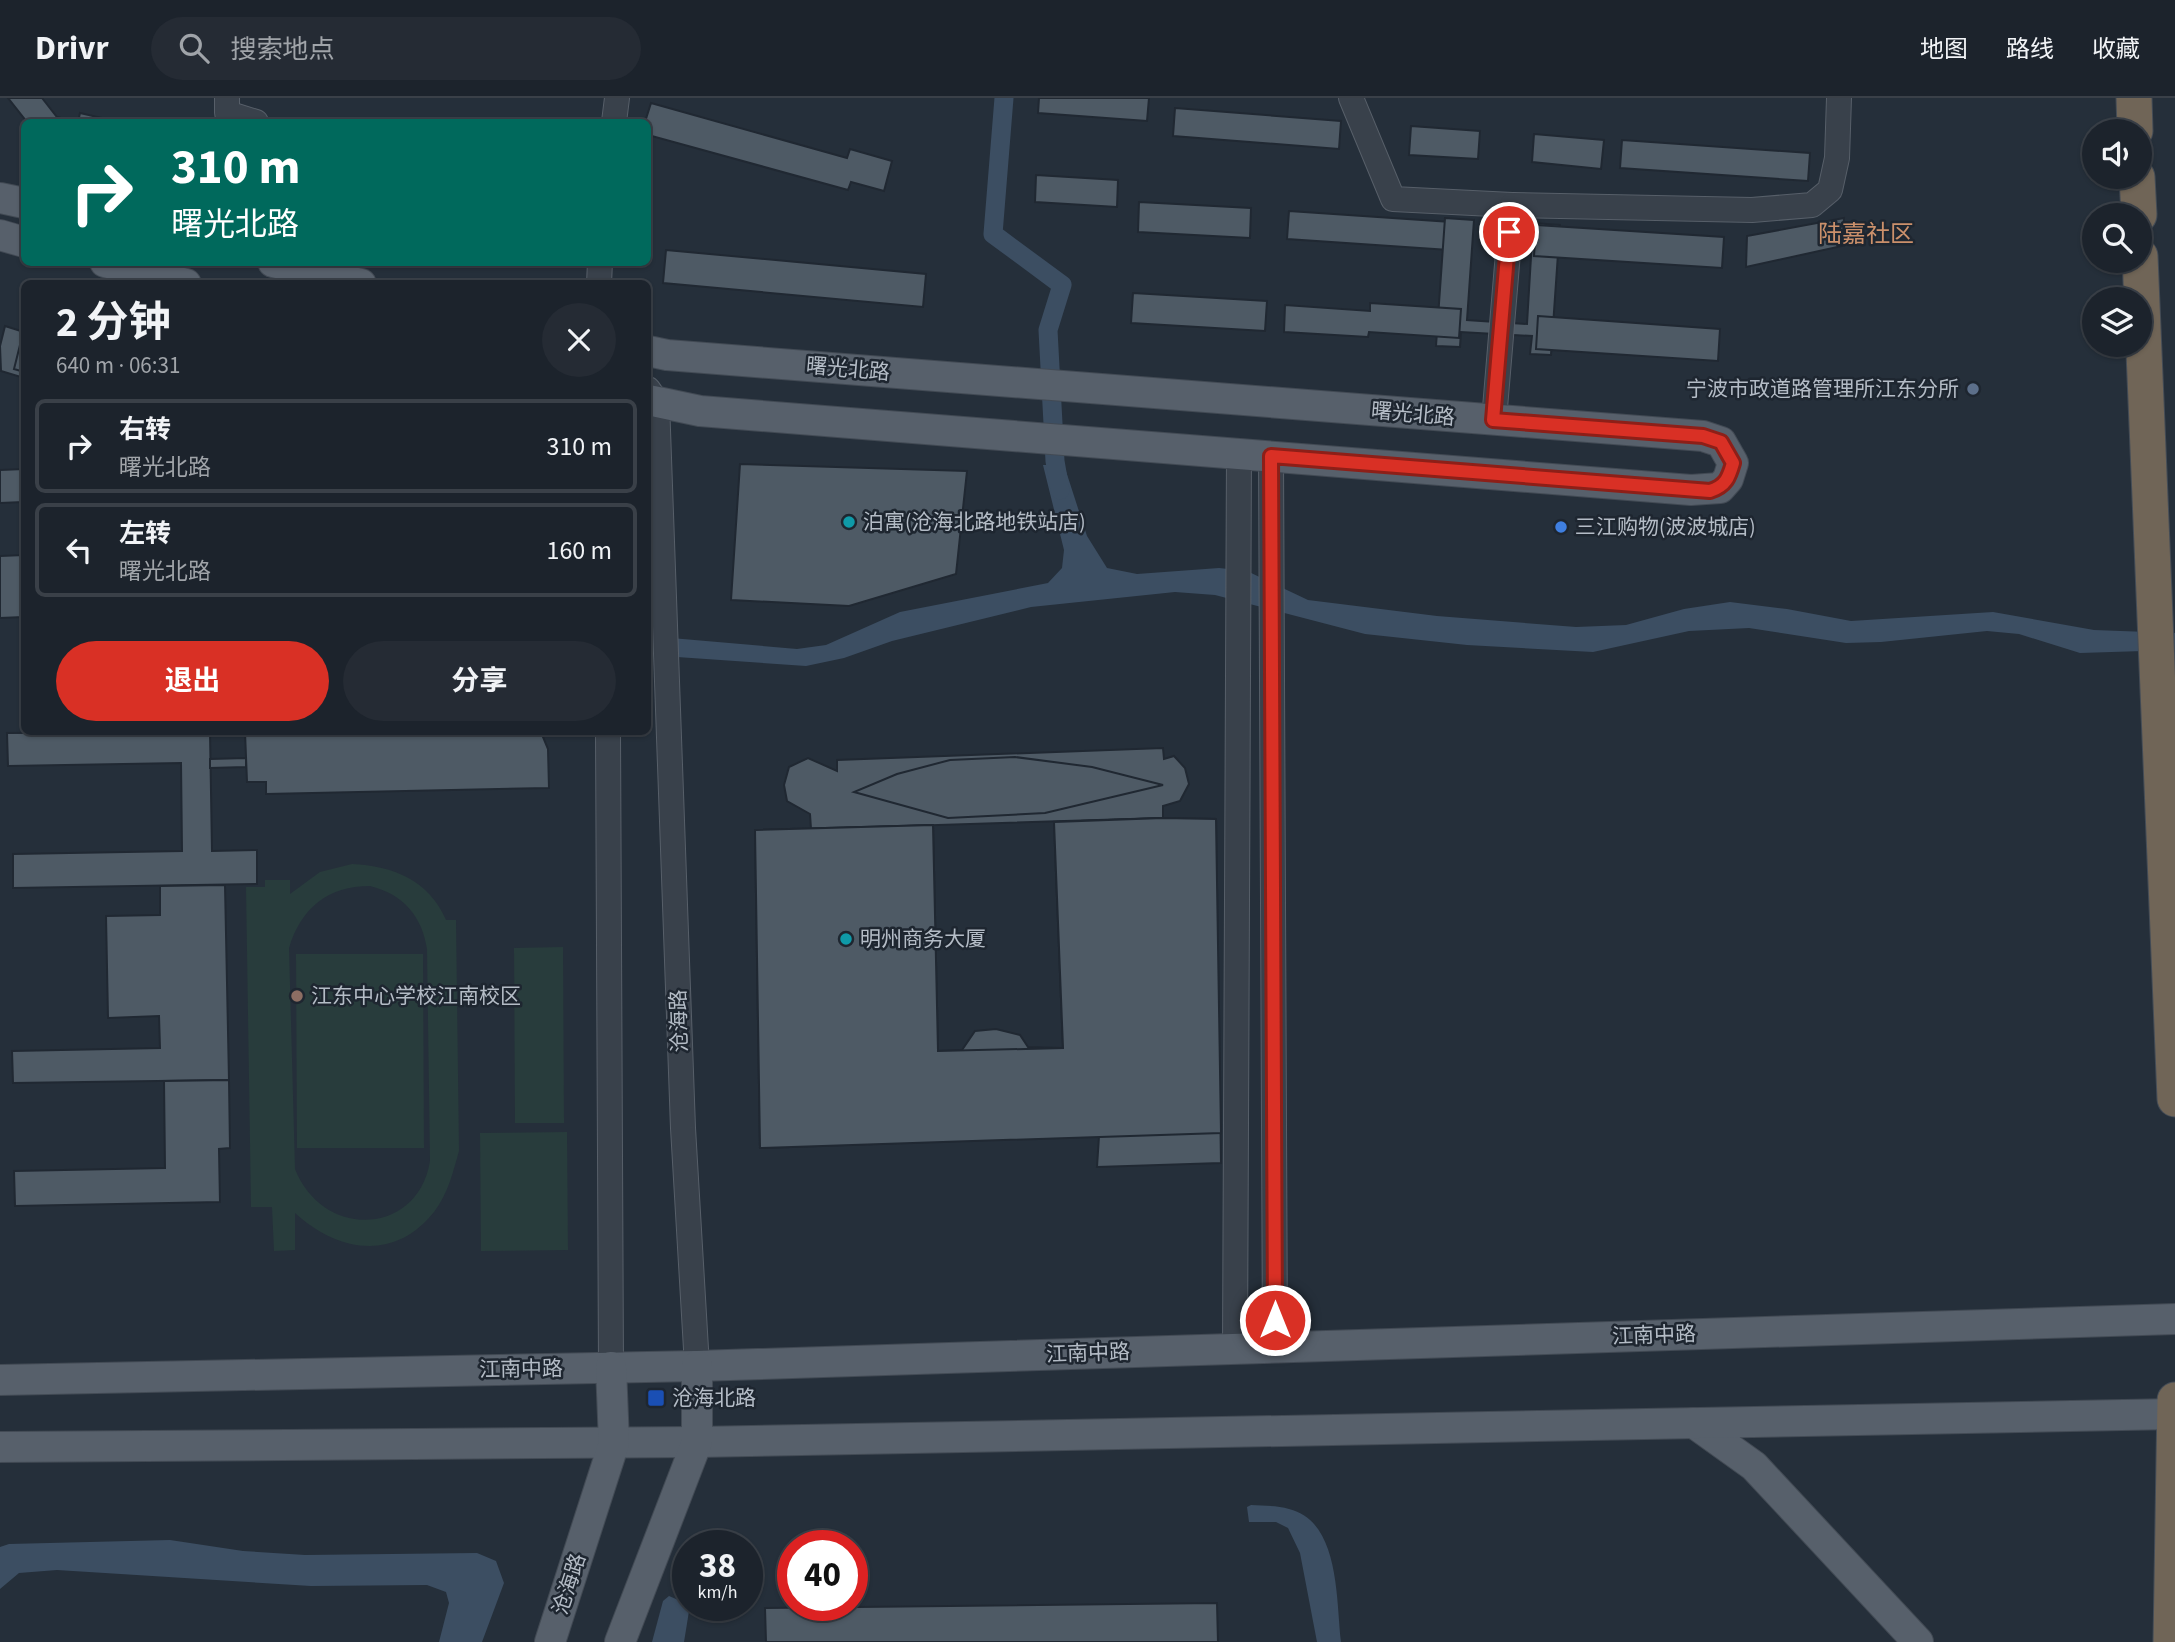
<!DOCTYPE html>
<html lang="zh">
<meta charset="utf-8">
<style>
:root{--surface:#1c232c;--page:#252b34;--text:#f1f3f6;--muted:#a0a4a9;--line:#3a4048;--accent:#d93025}
body{margin:0;font-family:"Source Sans 3","Noto Sans SC",sans-serif;background:var(--page);color:var(--text);height:100vh;display:flex;flex-direction:column;font-size:26px;white-space:nowrap}
*{box-sizing:border-box;margin:0}
p{font-size:23px;color:var(--muted)}
.icon{flex:none;width:38px;height:38px;fill:none;stroke:currentColor;stroke-width:2;stroke-linecap:round;stroke-linejoin:round}
.map{position:relative;flex:1;overflow:hidden}
.side{position:absolute;left:21px;top:182px;width:630px;height:455px;display:flex;flex-direction:column;background:var(--surface);border-radius:10px;box-shadow:0 2px 5px #0004,0 0 0 2px var(--line)}
.side>*{flex:none}
.top-card{position:absolute;left:21px;top:21px;width:630px;height:147px;border-radius:10px;box-shadow:0 2px 5px #0004,0 0 0 2px var(--line);background:#00695c;color:#fff;overflow:hidden}
.tools{position:absolute;left:2082px;top:21px;display:grid;gap:14px}
.tools a{display:grid;place-items:center;width:70px;height:70px;border-radius:50%;background:var(--surface);box-shadow:0 2px 5px #0004,0 0 0 2px var(--line);font-size:35px}
.speed{position:absolute;left:672px;top:1432px;display:flex;gap:14px;font-size:35px;font-weight:700;text-align:center}
.speed>*{display:grid;place-content:center;width:91px;height:91px;border-radius:50%;background:var(--surface);box-shadow:0 2px 5px #0004,0 0 0 2px var(--line);line-height:1}
.speed small{font-size:18px;font-weight:400}
.speed .limit{border:10px solid #d22;background:#fff;color:#111}
.pin{position:absolute;display:grid;place-items:center;width:60px;height:60px;color:#fff;margin:-30px;border:4px solid #fff;border-radius:50%;box-shadow:0 2px 7px #0007}
.me{position:absolute;width:77px;margin:-38px;rotate:0deg;stroke-linejoin:round;filter:drop-shadow(0 0 5px #0008)}
.turn{display:flex;align-items:center;gap:24px;height:147px;padding:0 35px;font-size:32px}
.turn .icon{width:91px;height:91px;stroke-width:2.5}
.turn b{display:block;font-size:49px;line-height:60px}
.round{display:grid;place-items:center;flex:none;width:74px;height:74px;border-radius:37px;background:var(--page)}
.head{display:flex;align-items:center;justify-content:space-between;height:119px;padding:0 35px}
h1{font-size:42px;font-weight:700;line-height:52px}
.cta{display:flex;gap:14px;margin-top:auto;padding:14px 35px}
.cta a{flex:1;height:80px;border-radius:42px;background:var(--accent);color:#fff;font-size:28px;font-weight:700;line-height:80px;text-align:center}
.cta a+a{background:var(--page);color:var(--text)}
ul{padding:0;list-style:none}
li{display:flex;align-items:center;gap:21px;height:94px;margin:0 14px 10px;padding:0 21px;border:4px solid var(--line);border-radius:10px}
li div{flex:1}
li b{display:block;font-size:26px}
li em{font-style:normal}
header{display:flex;align-items:center;gap:42px;box-sizing:border-box;height:98px;padding:0 35px;background:var(--surface);border-bottom:2px solid var(--line)}
header strong{font-size:33px}
nav{display:flex;gap:38px;margin-inline-start:auto;font-size:24px}
.search{width:490px;height:63px;background:var(--page);display:flex;align-items:center;gap:18px;box-sizing:border-box;padding:0 24px;border-radius:38px;color:var(--muted);font-size:26px}
.map>svg:first-child{display:block}
.green{fill:#283c3c;fill-rule:evenodd}
.water{fill:#3c4e62}
.lines{fill:none;stroke-linecap:round;stroke-linejoin:round}
.canal{stroke:#3c4e62;stroke-width:19}
.building{fill:#4e5a65;stroke:#202832;stroke-width:2}
.minor-casing{stroke:#575f69;stroke-width:26}
.major-casing{stroke:#424a54;stroke-width:32}
.highway-casing{stroke:#444c56;stroke-width:37}
.minor{stroke:#39414b;stroke-width:24}
.major{stroke:#57606b;stroke-width:30}
.highway{stroke:#706557;stroke-width:35}
.route-casing{stroke:#8d1f18;stroke-width:18}
.route{stroke:#d93025;stroke-width:12}
.service-dot{fill:#5c6f8a;stroke:#1e2630;stroke-width:2.5}
.culture-dot{fill:#0f9aa8;stroke:#1e2630;stroke-width:2.5}
.shop-dot{fill:#3f7fe0;stroke:#1e2630;stroke-width:2.5}
.education-dot{fill:#8d6e63;stroke:#1e2630;stroke-width:2.5}
.transit-dot{fill:#1a4fb4;stroke:#1e2630;stroke-width:2.5}
.labels{text-anchor:middle;dominant-baseline:central;stroke-width:5;stroke-linejoin:round;paint-order:stroke}
.street-label{font-size:21px;fill:#b4bcc6;stroke:#1e2630}
.poi-label{font-size:21px;fill:#b4bcc6;stroke:#1e2630;text-anchor:start}
.quarter-label{font-size:24px;fill:#cb906b;stroke:#1e2630}
</style>
<header>
<strong>Drivr</strong>
<div class="search"><svg class="icon" aria-label="search" viewBox="0 0 24 24"><circle cx="10" cy="10" r="6"/><path d="M15 15l6 6"/></svg>搜索地点</div>
<nav><a>地图</a><a>路线</a><a>收藏</a></nav>
</header>
<div class="map">
<svg width="2175" height="1544" viewBox="0 0 2175 1544">
<rect width="100%" height="100%" fill="#252f3a"/>
<g class="green">
<path d="M352 766C393 768 429 782 446 822H456L459 1053C453 1074 448 1096 434 1114 394 1164 338 1154 295 1115V1152L274 1153 272 1109H251L246 789H265V782H290V796L320 774ZM370 788C403 796 422 818 427 851L430 1063C418 1138 323 1142 295 1071L289 850C301 810 328 788 370 788Z"/>
<polygon points="563,849 564,1025 515,1025 514,850"/>
<polygon points="296,856 423,856 424,1050 297,1050"/>
<polygon points="567,1034 568,1152 481,1153 480,1035"/>
</g>
<g class="water">
<polygon points="1043,367 1064,367 1087,438 1107,470 1137,476 1219,470 1247,473 1308,502 1437,518 1576,529 1626,527 1684,511 1730,504 1787,511 1851,523 1993,514 2094,532 2175,535 2175,552 2080,555 2019,536 1987,533 1881,544 1846,545 1749,530 1689,533 1593,554 1467,547 1365,536 1215,497 1175,494 1031,509 892,543 844,560 806,568 648,557 648,538 797,551 826,547 900,514 1048,485 1062,470 1064,452"/>
<path d="M1251 1407C1263 1408 1277 1407 1289 1411 1340 1423 1336 1502 1341 1544H1317L1300 1455 1288 1430 1276 1424H1249L1247 1409Z"/>
<polygon points="170,1442 243,1453 305,1457 477,1455 496,1463 504,1485 482,1544 439,1544 449,1505 446,1494 427,1487 311,1488 57,1472 19,1475 0,1491 0,1449 9,1446"/>
<polygon points="669,1498 690,1507 684,1544 652,1544 663,1503"/>
</g>
<g class="lines">
<polyline class="canal" points="1004,0 993,136 1062,187 1048,232 1055,363 1060,392"/>
</g>
<g class="building">
<polygon points="8,0 42,0 57,19 78,24 80,15 119,24 27,24"/>
<polygon points="1039,0 1149,0 1147,23 1038,15"/>
<polygon points="651,5 847,60 850,51 892,63 884,93 851,84 848,92 648,37 645,24"/>
<polygon points="1175,10 1341,23 1339,51 1173,38"/>
<polygon points="1411,28 1480,33 1478,61 1409,57"/>
<polygon points="1534,36 1604,42 1601,71 1532,64"/>
<polygon points="1622,42 1810,55 1808,83 1620,70"/>
<polygon points="1036,77 1118,82 1117,109 1035,104"/>
<polygon points="1139,104 1251,110 1250,140 1138,134"/>
<polygon points="1289,113 1466,125 1464,153 1287,141"/>
<polygon points="1445,120 1474,122 1467,222 1527,226 1533,125 1560,127 1551,257 1530,256 1532,238 1461,234 1460,249 1436,248"/>
<polygon points="1844,120 1842,148 1746,169 1747,138"/>
<polygon points="1536,127 1724,139 1722,170 1534,158"/>
<polygon points="666,152 926,176 923,209 663,185"/>
<polygon points="1133,195 1267,203 1265,233 1131,225"/>
<polygon points="1370,205 1461,211 1459,240 1369,234 1368,239 1284,234 1285,207 1370,213"/>
<polygon points="1538,218 1720,231 1718,263 1536,251"/>
<polygon points="5,228 24,234 24,280 1,273 0,248"/>
<polygon points="22,239 24,240 24,274 14,271"/>
<polygon points="740,366 967,373 956,476 849,508 731,502"/>
<polygon points="24,371 24,404 0,405 0,372"/>
<polygon points="24,457 24,519 0,520 0,458"/>
<polygon points="210,634 212,753 257,752 257,786 13,790 13,756 182,753 181,665 8,668 7,635"/>
<polygon points="245,634 541,634 548,651 549,690 266,696 266,684 247,684"/>
<polygon points="1163,650 1164,661 1174,658 1185,670 1189,686 1180,703 1163,708 1163,720 811,731 810,716 787,703 784,687 789,669 808,660 837,673 837,662"/>
<polygon points="1015,659 1092,669 1163,687 1045,715 948,720 854,694 897,676 950,662"/>
<polygon points="246,660 246,669 210,670 210,661"/>
<polygon points="1163,720 1216,721 1221,1065 1097,1069 1099,1038 760,1050 755,732 933,727 938,953 962,952 975,933 996,931 1020,937 1028,949 1063,950 1054,724"/>
<polygon points="1163,720 1216,721 1221,1035 760,1050 755,732 933,727 938,953 1063,950 1054,724"/>
<polygon points="225,787 229,982 13,985 12,953 160,950 159,918 108,920 106,818 160,817 160,788"/>
<polygon points="229,982 230,1050 219,1051 220,1104 15,1108 14,1073 165,1070 164,983"/>
<polygon points="1217,1505 1218,1544 766,1544 765,1510"/>
</g>
<g class="lines">
<defs>
<g id="minor">
<polyline points="227,0 227,15 256,24"/>
<polyline points="1351,0 1393,101 1512,107 1494,322"/>
<polyline points="614,24 617,0"/>
<polyline points="1512,107 1752,112 1812,107 1830,92 1837,60 1839,0"/>
<polyline points="599,186 600,164"/>
<polyline points="648,291 657,304 683,1030 697,1268"/>
<polyline points="1271,358 1275,1249"/>
<polyline points="608,634 611,1269"/>
<polyline points="1235,1250 1239,356"/>
</g>
<g id="major">
<polyline points="0,100 24,105"/>
<polyline points="0,137 24,144"/>
<polyline points="105,164 186,186"/>
<polyline points="273,164 361,186"/>
<polyline points="648,253 667,257 1703,338 1721,344 1733,365 1728,381 1720,390 1691,392 700,313 648,302"/>
<polyline points="0,1282 697,1268 2175,1221"/>
<polyline points="1694,1325 1754,1368 1918,1544"/>
<polyline points="0,1349 697,1344 2175,1316"/>
<polyline points="550,1544 614,1345 611,1269"/>
<polyline points="620,1544 697,1344 697,1268"/>
</g>
<g id="highway">
<polyline points="2134,0 2135,33"/>
<polyline points="2137,79 2139,117"/>
<polyline points="2140,158 2175,1001"/>
<polyline points="2171,1544 2175,1302"/>
</g>
</defs>
<use href="#minor" class="minor-casing"/>
<use href="#major" class="major-casing"/>
<use href="#highway" class="highway-casing"/>
<use href="#minor" class="minor"/>
<use href="#major" class="major"/>
<use href="#highway" class="highway"/>
</g>
<g class="lines">
<defs>
<path id="route" d="M1275 1222 1271 358 1710 393C1726 388 1729 379 1733 365L1721 344 1703 338 1493 322 1509 134"/>
</defs>
<use href="#route" class="route-casing"/>
<use href="#route" class="route"/>
</g>
<circle class="service-dot" cx="1973" cy="291" r="7"/>
<g class="culture-dot">
<circle cx="849" cy="424" r="7"/>
<circle cx="846" cy="841" r="7"/>
</g>
<circle class="shop-dot" cx="1561" cy="429" r="7"/>
<circle class="education-dot" cx="297" cy="898" r="7"/>
<rect class="transit-dot" x="647" y="1291" width="18" height="18" rx="3.5"/>
<g class="labels">
<g class="street-label">
<text transform="translate(848 271) rotate(5)">曙光北路</text>
<text transform="translate(1413 316) rotate(5)">曙光北路</text>
<text transform="translate(679 923) rotate(-92)">沧海路</text>
<text transform="translate(1654 1237) rotate(-2)">江南中路</text>
<text transform="translate(1088 1255) rotate(-2)">江南中路</text>
<text transform="translate(521 1271) rotate(-1)">江南中路</text>
<text transform="translate(569 1486) rotate(-72)">沧海路</text>
</g>
<g class="poi-label">
<text x="1959" y="291" text-anchor="end">宁波市政道路管理所江东分所</text>
<text x="863" y="424">泊寓(沧海北路地铁站店)</text>
<text x="1575" y="429">三江购物(波波城店)</text>
<text x="860" y="841">明州商务大厦</text>
<text x="311" y="898">江东中心学校江南校区</text>
<text x="672" y="1300">沧海北路</text>
</g>
<g class="quarter-label">
<text x="1866" y="136">陆嘉社区</text>
</g>
</g>
</svg>
<div class="tools">
<a><svg class="icon" aria-label="sound" viewBox="0 0 24 24"><path d="M4 9h4l5-4v14l-5-4H4zM17 9q2 3 0 6"/></svg></a>
<a><svg class="icon" aria-label="search" viewBox="0 0 24 24"><circle cx="10" cy="10" r="6"/><path d="M15 15l6 6"/></svg></a>
<a><svg class="icon" aria-label="layers" viewBox="0 0 24 24"><path d="M12 4l9 5-9 5-9-5zM3 14l9 5 9-5"/></svg></a>
</div>
<div class="speed"><div>38<small>km/h</small></div><div class="limit">40</div></div>
<div class="pin" style="left:1509px;top:134px;background:#d93025"><svg class="icon" aria-label="arrive" viewBox="0 0 24 24"><path d="M6 21V4h12l-3 4 3 4H6"/></svg></div>
<svg class="me" style="left:1275px;top:1222px" viewBox="-20 -20 40 40"><circle r="17" fill="#d93025" stroke="#fff" stroke-width="3"/><path d="M0-11L8 9 0 5-8 9z" fill="#fff"/></svg>
<div class="top-card">
<div class="turn"><svg class="icon" aria-label="right" viewBox="0 0 24 24"><path d="M7 20v-9h11M14 6l5 5-5 5"/></svg><div><b>310 m</b>曙光北路</div></div>
</div>
<section class="side">
<div class="head"><div><h1>2 分钟</h1><p>640 m · 06:31</p></div><a class="round"><svg class="icon" aria-label="close" viewBox="0 0 24 24"><path d="M6 6l12 12M18 6L6 18"/></svg></a></div>
<ul>
<li><svg class="icon" aria-label="right" viewBox="0 0 24 24"><path d="M7 20v-9h11M14 6l5 5-5 5"/></svg><div><b>右转</b><p>曙光北路</p></div><em>310 m</em></li>
<li><svg class="icon" aria-label="left" viewBox="0 0 24 24"><path d="M17 20v-9H6M10 6l-5 5 5 5"/></svg><div><b>左转</b><p>曙光北路</p></div><em>160 m</em></li>
</ul>
<div class="cta"><a>退出</a><a>分享</a></div>
</section>
</div>
